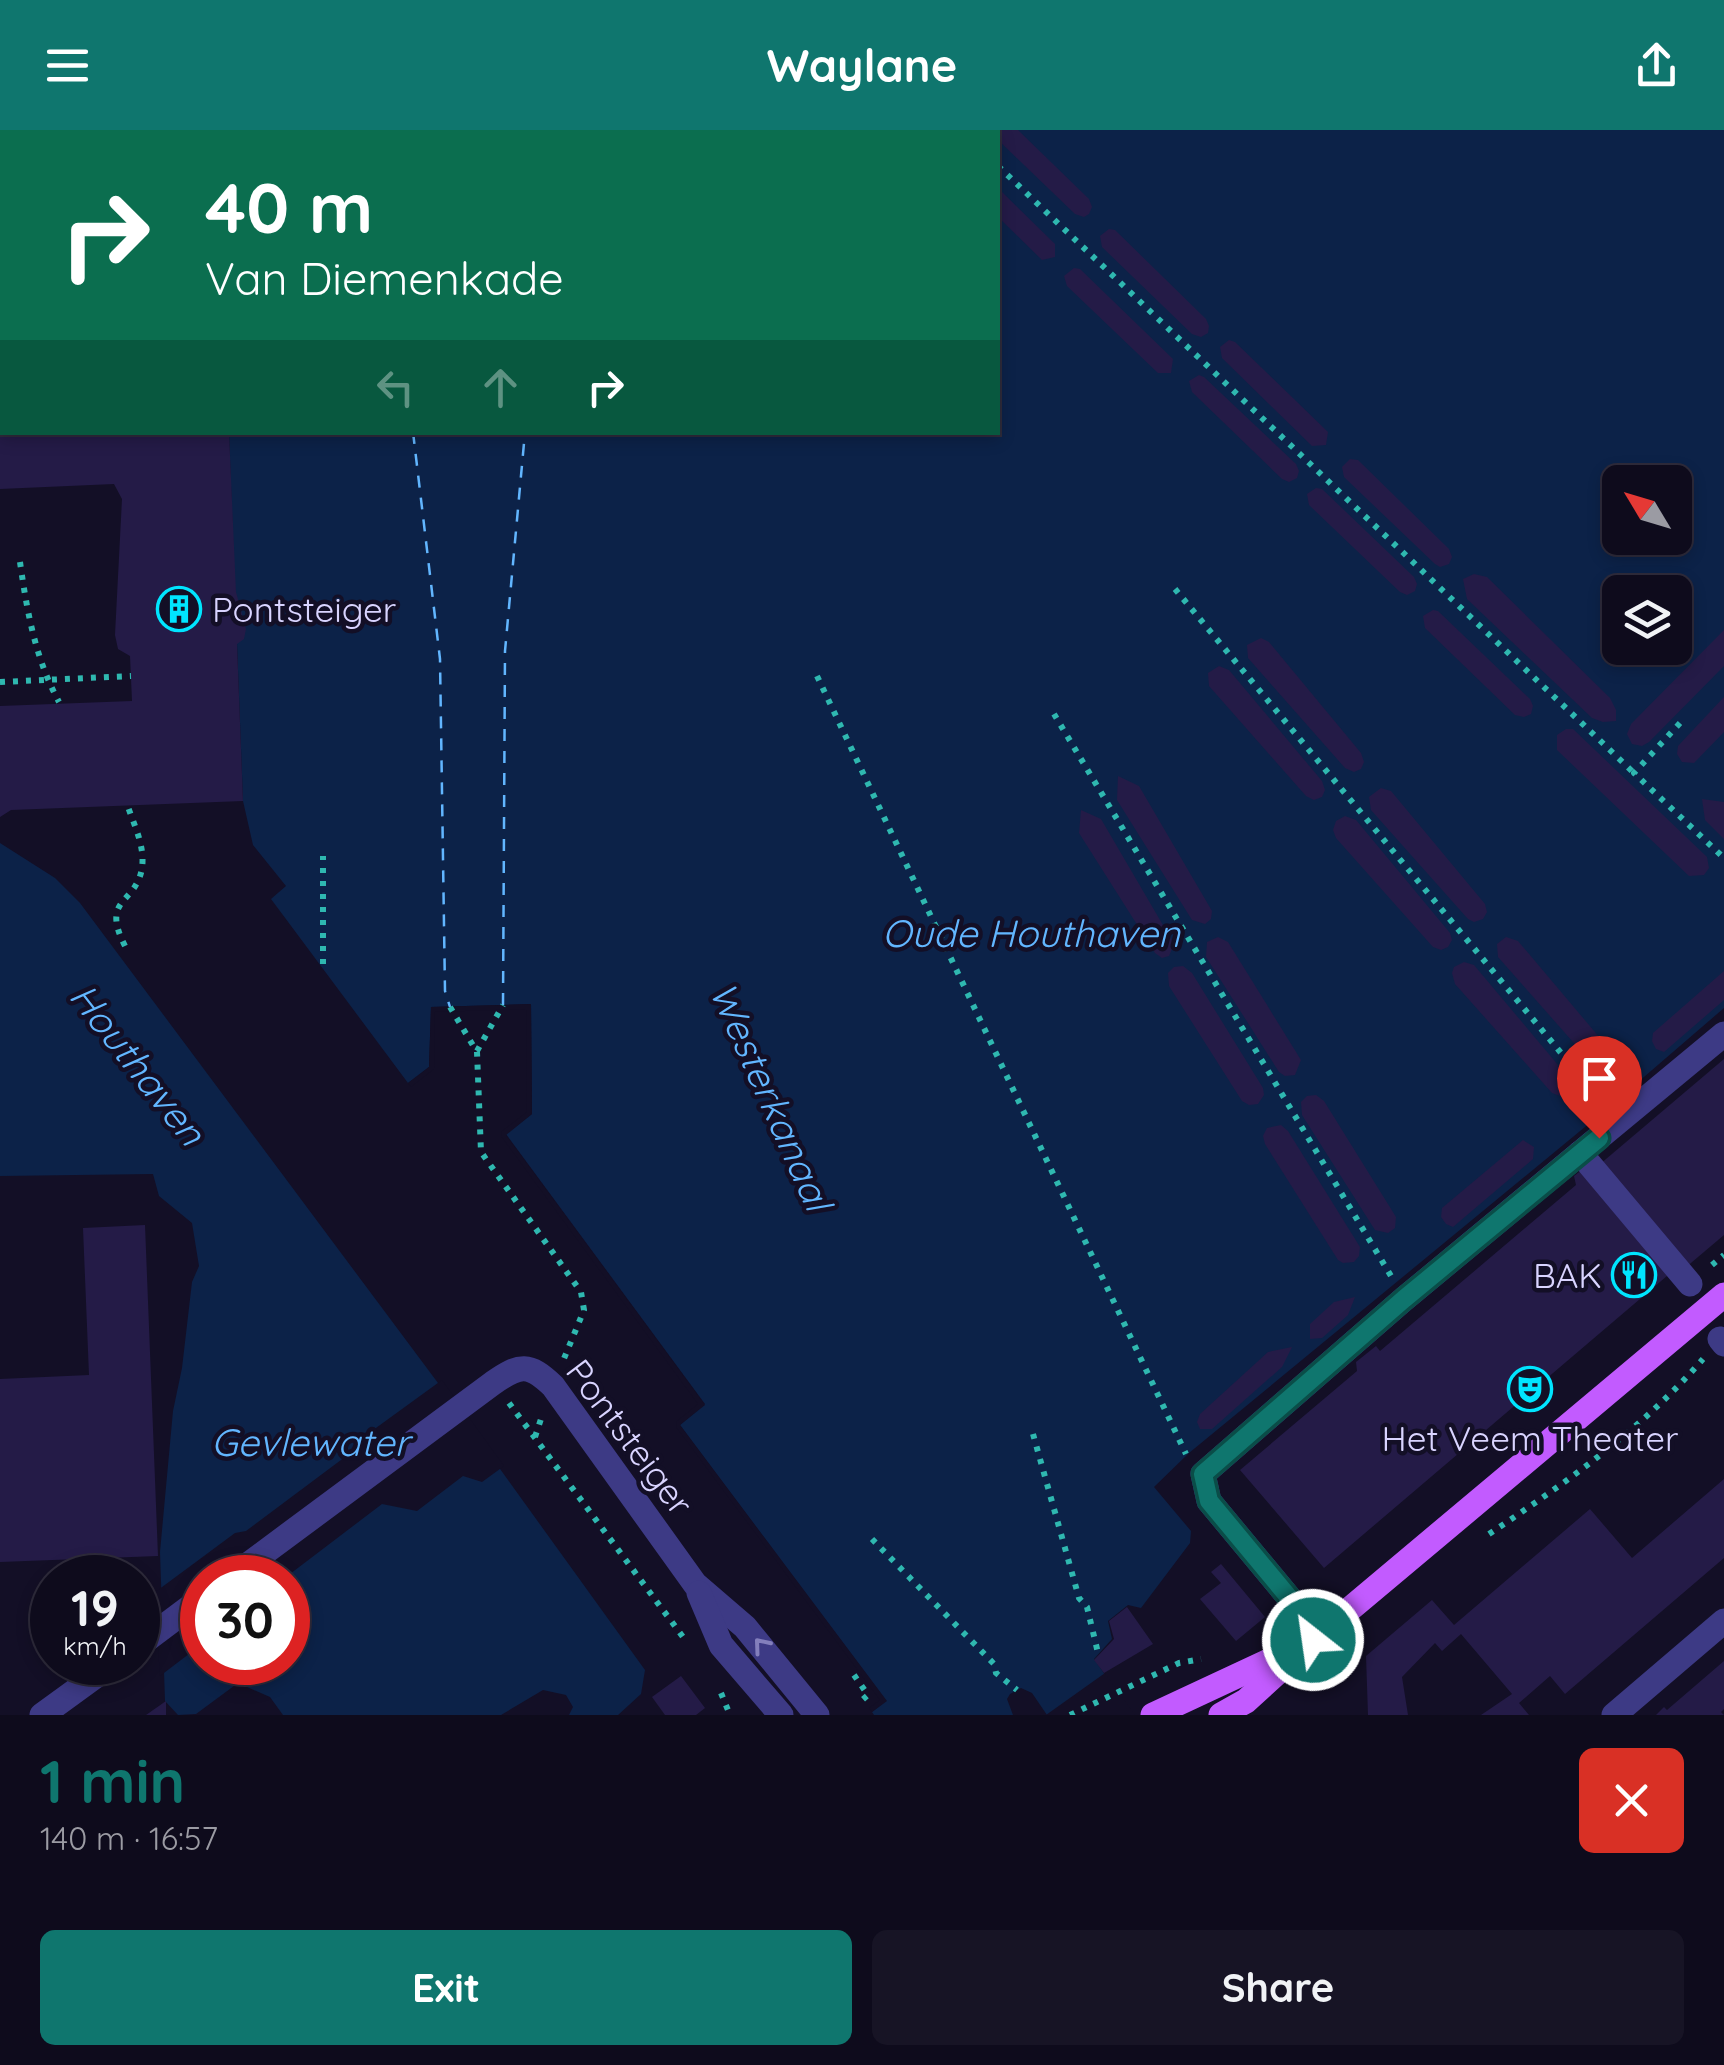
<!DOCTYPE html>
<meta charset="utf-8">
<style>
:root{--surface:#0e0b1c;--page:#171425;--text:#f1f3f6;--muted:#9b9ba3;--line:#2e2b3b;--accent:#0f766e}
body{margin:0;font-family:Quicksand,sans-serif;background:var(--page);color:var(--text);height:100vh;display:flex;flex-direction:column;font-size:38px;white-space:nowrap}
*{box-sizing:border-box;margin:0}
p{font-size:32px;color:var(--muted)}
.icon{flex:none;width:55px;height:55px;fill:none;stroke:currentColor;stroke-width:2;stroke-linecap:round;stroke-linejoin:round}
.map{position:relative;height:1585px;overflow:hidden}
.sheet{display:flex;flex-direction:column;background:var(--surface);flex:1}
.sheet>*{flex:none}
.hud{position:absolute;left:0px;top:0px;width:1000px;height:305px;box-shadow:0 5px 15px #0003,0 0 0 2px var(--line);background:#0b6e4f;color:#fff;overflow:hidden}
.needle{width:65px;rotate:308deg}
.controls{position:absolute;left:1602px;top:335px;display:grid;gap:20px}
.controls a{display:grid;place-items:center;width:90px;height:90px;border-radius:15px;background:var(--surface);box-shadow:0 5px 15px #0003,0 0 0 2px var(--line);font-size:50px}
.speed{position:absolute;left:30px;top:1425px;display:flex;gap:20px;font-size:50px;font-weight:700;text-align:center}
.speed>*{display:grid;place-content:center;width:130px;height:130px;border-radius:50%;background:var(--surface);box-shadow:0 5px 15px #0003,0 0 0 2px var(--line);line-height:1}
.speed small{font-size:25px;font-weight:400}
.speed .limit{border:15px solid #d22;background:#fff;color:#111}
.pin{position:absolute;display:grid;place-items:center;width:85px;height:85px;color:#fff;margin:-102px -42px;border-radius:50% 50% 50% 0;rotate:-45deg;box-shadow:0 0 10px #0007}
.pin .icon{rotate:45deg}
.me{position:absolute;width:110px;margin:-55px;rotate:330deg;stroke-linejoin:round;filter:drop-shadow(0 0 8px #0008)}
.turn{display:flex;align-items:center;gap:35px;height:210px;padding:0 40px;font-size:45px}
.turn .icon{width:130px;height:130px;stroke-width:2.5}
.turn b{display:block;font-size:70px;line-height:85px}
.lanes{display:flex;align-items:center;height:95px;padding:0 40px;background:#0003;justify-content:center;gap:50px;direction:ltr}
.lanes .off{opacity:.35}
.round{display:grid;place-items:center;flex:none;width:105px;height:105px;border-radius:15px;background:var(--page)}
.head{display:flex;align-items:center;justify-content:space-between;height:170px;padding:0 40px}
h1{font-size:60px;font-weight:700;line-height:75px;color:var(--accent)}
.action{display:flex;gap:20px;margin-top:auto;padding:20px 40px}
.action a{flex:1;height:115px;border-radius:15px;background:var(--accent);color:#fff;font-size:40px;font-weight:700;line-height:115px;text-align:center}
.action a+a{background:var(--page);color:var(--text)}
header{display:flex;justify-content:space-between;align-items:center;height:130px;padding:0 40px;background:var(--accent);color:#fff;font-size:45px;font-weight:700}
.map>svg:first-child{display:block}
.water{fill:#0c2248;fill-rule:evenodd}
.pier{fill:#130f26}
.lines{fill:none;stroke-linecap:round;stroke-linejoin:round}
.ferry{stroke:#62b6ff;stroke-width:2.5;stroke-dasharray:12 10;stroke-linecap:butt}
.building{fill:#241b47}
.path{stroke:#2fb8b0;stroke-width:6;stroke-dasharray:5 8;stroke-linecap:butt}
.street{stroke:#3d3a85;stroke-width:25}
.primary{stroke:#c25bff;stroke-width:25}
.oneway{stroke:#837fbc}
.route-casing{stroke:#0a4d48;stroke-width:25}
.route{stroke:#0f766e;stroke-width:18}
.labels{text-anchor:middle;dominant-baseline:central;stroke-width:9;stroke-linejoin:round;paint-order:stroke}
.poi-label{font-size:35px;fill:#d9d4ff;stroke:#130f26;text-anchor:start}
.street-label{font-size:35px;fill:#d9d4ff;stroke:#130f26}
.water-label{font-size:38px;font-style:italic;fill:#62b6ff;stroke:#130f26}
</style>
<header><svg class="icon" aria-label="menu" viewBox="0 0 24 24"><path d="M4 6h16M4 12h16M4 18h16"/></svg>Waylane<svg class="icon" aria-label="share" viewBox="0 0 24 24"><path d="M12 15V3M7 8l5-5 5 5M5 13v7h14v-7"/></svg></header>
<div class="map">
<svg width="1724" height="1585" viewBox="0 0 1724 1585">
<rect width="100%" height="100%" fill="#130f26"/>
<g class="water">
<path d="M0 0H1724V878L1608 978 1189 1323 1154 1357 1191 1401 1190 1413 1141 1478 1128 1475 1108 1491 1112 1509 1094 1529 1133 1585H1047L1032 1563 1021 1558 1010 1564 1007 1569 1013 1585H874L872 1582 886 1571 680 1295 705 1274 506 1004 532 984 531 874 431 877 429 937 408 953 271 769 286 756 253 715 243 671 229 303 998 302V2H2L0 246ZM1620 352H1675V408H1620ZM1620 462H1675V518H1620Z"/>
<path d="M0 713 55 748 80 773 438 1253 645 1540 641 1564 618 1585H569L573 1577 566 1565 543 1560 501 1585H283L270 1567 238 1553 196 1584 178 1585 165 1571 160 1422 173 1281 182 1238 192 1152 199 1136 192 1093 159 1066 153 1044 0 1046ZM202 1448H288V1532H202Z"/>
</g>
<g class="pier">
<polygon points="531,874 532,984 506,1005 705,1275 680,1295 887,1571 872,1582 869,1578 880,1570 676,1297 677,1291 698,1274 501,1006 502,1001 527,982 526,879 435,882 434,939 411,957 408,953 429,937 431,877"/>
<polygon points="442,1250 504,1336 482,1352 463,1346 417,1381 382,1374 286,1447 202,1448 202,1514 160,1546 154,1463 235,1403 246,1401 349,1324 358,1311"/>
<polygon points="1105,1543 1135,1585 1046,1585"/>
</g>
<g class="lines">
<g class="ferry">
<polyline points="376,0 377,2"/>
<polyline points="552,2 552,0"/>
<polyline points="413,302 440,529 445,861 450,877"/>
<polyline points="503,875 505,521 525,302"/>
</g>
</g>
<g class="building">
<polygon points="998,0 1018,0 1089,69 1092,77 1089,84 1084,87 1075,84 998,10"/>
<polygon points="998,58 1055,114 1055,127 1042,130 998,87"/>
<polygon points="1109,99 1115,100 1206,189 1209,196 1208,203 1201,207 1192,204 1102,117 1100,106"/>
<polygon points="1074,138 1080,139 1173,229 1171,243 1158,243 1067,156 1064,146"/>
<polygon points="1229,210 1235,212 1328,302 1326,315 1312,316 1222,228 1220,217"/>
<polygon points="1199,245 1204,247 1296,334 1299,341 1297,348 1289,352 1282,349 1192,262 1189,251"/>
<polygon points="0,302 229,302 236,462 246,499 244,509 237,514 243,671 11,680 0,687 0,576 132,571 130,526 118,519 115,505 122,369 114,354 0,359"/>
<polygon points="1350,329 1358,330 1449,419 1452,427 1449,434 1440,437 1435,434 1344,347 1342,337"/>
<polygon points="1316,358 1322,359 1414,447 1417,454 1415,461 1407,465 1400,462 1309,375 1307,364"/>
<polygon points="1474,444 1487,447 1610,568 1616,580 1616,591 1603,592 1592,588 1467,469 1463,449"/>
<polygon points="1433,480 1438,481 1530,569 1533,576 1531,584 1524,587 1515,585 1425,498 1423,486"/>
<polygon points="1724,500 1724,536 1649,612 1642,616 1632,614 1627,604 1631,594"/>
<polygon points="1261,508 1269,512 1361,623 1364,632 1361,639 1354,642 1345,638 1248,528 1247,515"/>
<polygon points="1219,536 1229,540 1322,651 1325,660 1322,667 1314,670 1306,666 1209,556 1208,543"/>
<polygon points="1724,567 1724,602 1694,633 1682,632 1677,624 1678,616"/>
<polygon points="1566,599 1573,599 1707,727 1709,738 1704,745 1689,746 1557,620 1557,605"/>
<polygon points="1118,646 1139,656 1212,781 1211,789 1205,794 1192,790 1117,670"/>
<polygon points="1381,658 1391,661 1485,774 1487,782 1483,789 1474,792 1468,789 1371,680 1369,667"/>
<polygon points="1702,669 1724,672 1724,709 1705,690"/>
<polygon points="1081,680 1101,689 1174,814 1169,826 1162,828 1155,823 1079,703"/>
<polygon points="1345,686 1356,690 1450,803 1452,810 1448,817 1441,820 1433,817 1336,708 1333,700 1336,691"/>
<polygon points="1218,807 1228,812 1301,930 1295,945 1285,946 1279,942 1206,827 1207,812"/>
<polygon points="1506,807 1518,811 1611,921 1614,931 1611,938 1604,941 1595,937 1498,827 1497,814"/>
<polygon points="1464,832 1474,835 1569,948 1570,956 1567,963 1560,966 1552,963 1455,854 1452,843 1454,837"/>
<polygon points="1183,836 1192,843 1263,958 1264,965 1258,974 1249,975 1242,971 1169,856 1168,843 1174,837"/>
<polygon points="1724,841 1724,870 1664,922 1656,919 1652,911 1653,903"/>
<polygon points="1724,929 1724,1105 1685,1138 1599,1035"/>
<polygon points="1316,965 1324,971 1396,1087 1395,1098 1388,1103 1375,1100 1302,985 1301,972 1307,966"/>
<polygon points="1281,995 1288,1001 1360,1117 1359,1126 1354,1132 1343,1133 1338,1130 1265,1014 1263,1006 1267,998"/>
<polygon points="1523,1010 1534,1017 1533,1029 1453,1097 1446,1094 1441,1087 1442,1078"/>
<polygon points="1583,1039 1674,1140 1324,1438 1240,1340 1357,1241 1356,1232 1376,1216 1380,1221 1576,1055 1574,1046"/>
<polygon points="145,1095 158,1426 0,1432 0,1249 89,1245 83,1098"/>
<polygon points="1355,1167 1348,1185 1322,1208 1310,1209 1310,1194 1334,1172"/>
<polygon points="1292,1217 1282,1237 1212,1299 1200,1299 1197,1292 1200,1284 1268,1222"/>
<polygon points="1724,1349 1724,1428 1565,1564 1550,1546 1519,1573 1529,1585 1481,1585 1512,1564 1461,1504 1442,1521 1435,1513 1402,1547 1408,1585 1368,1585 1366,1526 1432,1470 1454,1495 1590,1379 1632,1428"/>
<polygon points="1221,1434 1265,1487 1236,1511 1200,1469 1221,1453 1211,1442"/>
<polygon points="1127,1477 1153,1514 1104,1543 1094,1530 1114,1509 1109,1491"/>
<polygon points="1724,1531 1724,1579 1721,1582 1724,1585 1656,1585 1664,1577 1667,1580"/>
<polygon points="681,1546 705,1578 696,1585 665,1585 652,1567"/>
<polygon points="166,1571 166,1585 146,1585"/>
</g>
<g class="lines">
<g class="path">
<polyline points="960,0 963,2"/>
<polyline points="998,36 1634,643"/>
<path d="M20 432C27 481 35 528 59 572"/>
<polyline points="1175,459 1601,971"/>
<polyline points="817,546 1186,1324"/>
<polyline points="0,552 131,546"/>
<polyline points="1054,584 1391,1146"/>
<polyline points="1680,593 1634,643 1724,728"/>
<path d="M125 816C100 767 136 775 142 738 145 717 135 697 128 677"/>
<polyline points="323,834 323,726"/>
<polyline points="450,877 477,922 481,1022 581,1162 584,1180 563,1231"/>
<polyline points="477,921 503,875"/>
<polyline points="1712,1135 1724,1125"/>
<polyline points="509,1273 683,1507"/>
<polyline points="1033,1304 1079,1468 1087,1477 1098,1523"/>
<polyline points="535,1307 541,1289"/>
<path d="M1489 1404C1567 1352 1641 1300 1703 1229"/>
<polyline points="872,1409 994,1534 996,1543 1017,1560"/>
<polyline points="854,1545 868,1565 860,1572"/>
<polyline points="721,1563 730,1585"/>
<polyline points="1070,1585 1179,1533 1201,1529"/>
</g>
<g class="street">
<polyline points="1580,1023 1690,1154"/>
<polyline points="1720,1209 1724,1214"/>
<path d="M230 1448 493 1253C520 1234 529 1233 553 1256L695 1454 745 1497 817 1585"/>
<polyline points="699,1463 721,1515 781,1585"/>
<polyline points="1313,1510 1301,1482 1209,1371 1203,1344 1404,1169 1724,904"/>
<polyline points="138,1516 202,1468"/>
<polyline points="42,1585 115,1532"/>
<polyline points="1614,1585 1724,1491"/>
</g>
<g class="primary">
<polyline points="1153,1585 1286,1523"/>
<polyline points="1221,1585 1246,1571 1313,1510 1724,1165"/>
</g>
</g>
<defs><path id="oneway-chevron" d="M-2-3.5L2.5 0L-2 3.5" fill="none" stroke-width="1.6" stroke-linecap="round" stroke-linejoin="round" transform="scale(2.5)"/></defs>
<use class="oneway" href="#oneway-chevron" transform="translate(761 1515) rotate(-130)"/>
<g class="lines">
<defs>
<polyline id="route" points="1313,1510 1301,1482 1209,1371 1203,1344 1404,1169 1599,1008"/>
</defs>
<use href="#route" class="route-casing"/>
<use href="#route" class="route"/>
</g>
<defs>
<symbol id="building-ring" viewBox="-11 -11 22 22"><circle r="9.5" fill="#130f26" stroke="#00e5ff" stroke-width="1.5"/><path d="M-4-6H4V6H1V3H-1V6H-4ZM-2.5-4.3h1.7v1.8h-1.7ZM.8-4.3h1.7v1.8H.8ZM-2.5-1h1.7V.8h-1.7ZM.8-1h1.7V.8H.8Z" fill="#00e5ff"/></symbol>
<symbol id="restaurant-ring" viewBox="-11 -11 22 22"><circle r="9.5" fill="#130f26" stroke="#00e5ff" stroke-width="1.5"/><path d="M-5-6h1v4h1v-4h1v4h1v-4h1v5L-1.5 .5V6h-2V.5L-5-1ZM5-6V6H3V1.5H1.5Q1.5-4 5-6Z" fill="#00e5ff"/></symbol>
<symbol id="theatre-ring" viewBox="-11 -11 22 22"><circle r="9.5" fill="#130f26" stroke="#00e5ff" stroke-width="1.5"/><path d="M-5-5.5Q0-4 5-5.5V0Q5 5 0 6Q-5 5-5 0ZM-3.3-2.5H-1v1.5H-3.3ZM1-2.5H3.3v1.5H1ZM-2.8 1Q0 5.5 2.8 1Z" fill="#00e5ff"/></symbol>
</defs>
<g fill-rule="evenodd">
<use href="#building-ring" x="154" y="454" width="50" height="50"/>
<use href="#restaurant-ring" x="1609" y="1120" width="50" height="50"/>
<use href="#theatre-ring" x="1505" y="1234" width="50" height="50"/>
</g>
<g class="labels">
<g class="poi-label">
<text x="212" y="479">Pontsteiger</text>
<text x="1602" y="1145" text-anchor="end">BAK</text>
<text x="1530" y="1308" text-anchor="middle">Het Veem Theater</text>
</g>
<g class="street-label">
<text transform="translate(630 1307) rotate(53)">Pontsteiger</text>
</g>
<g class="water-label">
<text x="1031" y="803">Oude Houthaven</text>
<text transform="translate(138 934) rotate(52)">Houthaven</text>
<text transform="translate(771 966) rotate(66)">Westerkanaal</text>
<text x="310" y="1312">Gevlewater</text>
</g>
</g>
</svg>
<div class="controls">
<a><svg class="needle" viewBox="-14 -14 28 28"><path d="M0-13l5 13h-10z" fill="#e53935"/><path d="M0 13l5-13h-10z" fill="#9b9ba3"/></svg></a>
<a><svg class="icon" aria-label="layers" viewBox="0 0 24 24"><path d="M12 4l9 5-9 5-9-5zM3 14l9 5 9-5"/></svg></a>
</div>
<div class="speed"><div>19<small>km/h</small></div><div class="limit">30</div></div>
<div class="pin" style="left:1599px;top:1008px;background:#d93025"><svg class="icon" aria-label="arrive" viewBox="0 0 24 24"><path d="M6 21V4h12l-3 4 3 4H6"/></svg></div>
<svg class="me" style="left:1313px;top:1510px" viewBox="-20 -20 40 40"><circle r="17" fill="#0f766e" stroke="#fff" stroke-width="3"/><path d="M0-11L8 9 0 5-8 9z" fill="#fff"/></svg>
<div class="hud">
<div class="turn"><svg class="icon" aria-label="right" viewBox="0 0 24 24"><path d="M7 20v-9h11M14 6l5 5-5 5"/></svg><div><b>40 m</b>Van Diemenkade</div></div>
<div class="lanes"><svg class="icon off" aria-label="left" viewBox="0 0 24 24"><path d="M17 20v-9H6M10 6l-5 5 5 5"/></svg><svg class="icon off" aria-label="ahead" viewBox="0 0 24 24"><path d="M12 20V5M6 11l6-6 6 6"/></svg><svg class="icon" aria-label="right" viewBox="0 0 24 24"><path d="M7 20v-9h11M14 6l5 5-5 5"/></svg></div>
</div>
</div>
<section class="sheet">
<div class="head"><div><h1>1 min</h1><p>140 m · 16:57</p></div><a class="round" style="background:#d93025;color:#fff"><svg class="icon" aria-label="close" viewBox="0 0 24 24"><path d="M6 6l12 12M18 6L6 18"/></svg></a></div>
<div class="action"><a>Exit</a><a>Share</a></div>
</section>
